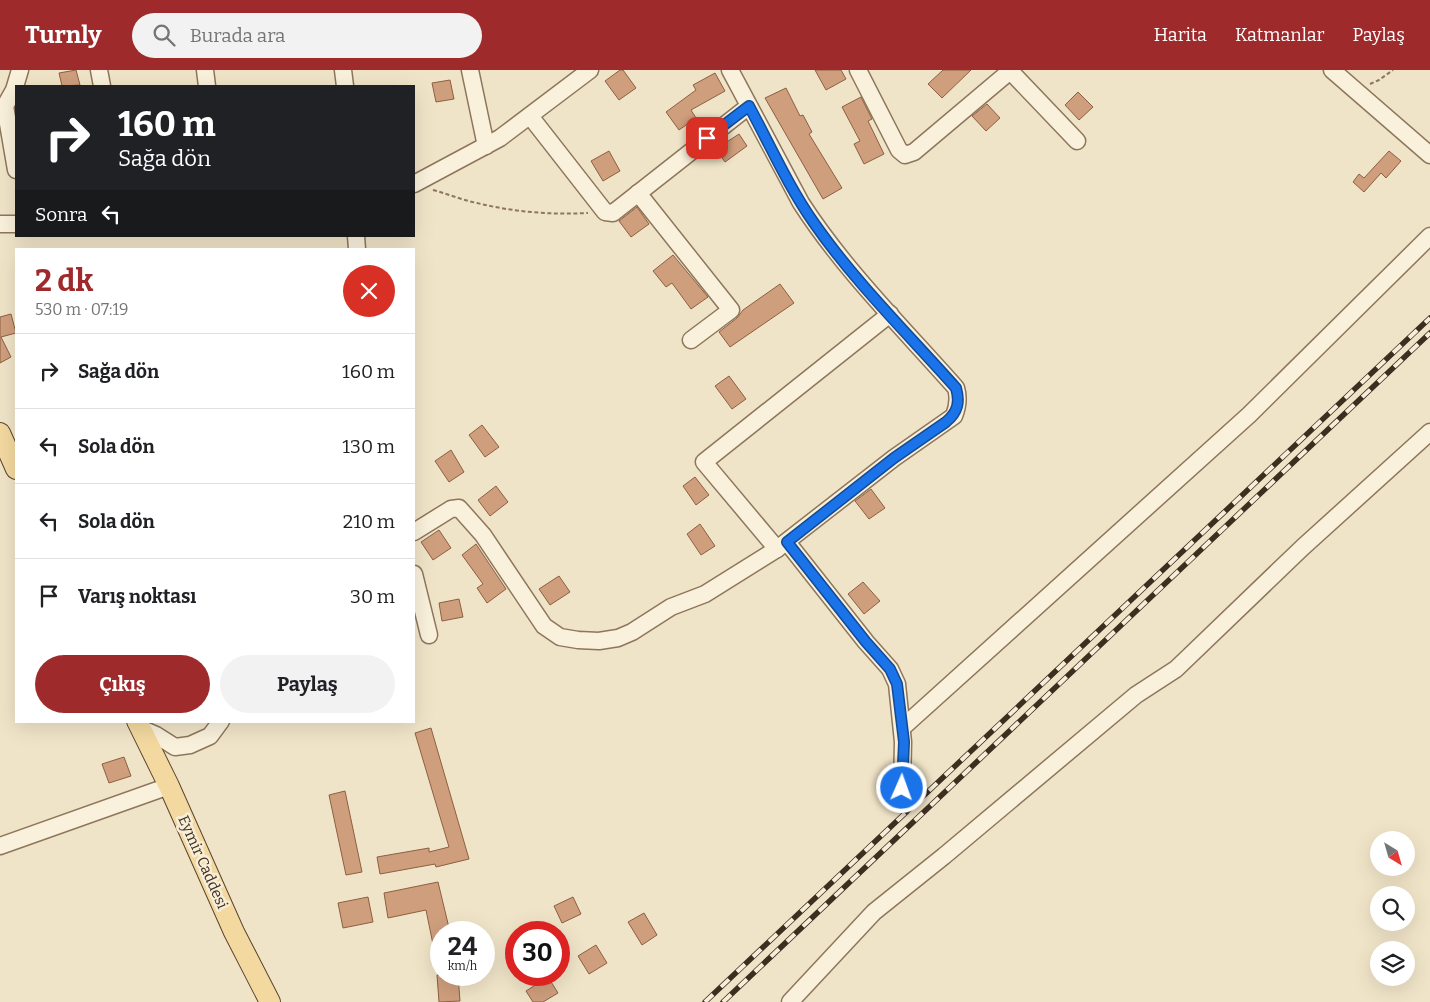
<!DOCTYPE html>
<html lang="tr">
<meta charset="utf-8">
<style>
:root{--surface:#fff;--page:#f2f2f2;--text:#202124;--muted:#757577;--line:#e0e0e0;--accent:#9e2a2b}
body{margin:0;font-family:Bitter,serif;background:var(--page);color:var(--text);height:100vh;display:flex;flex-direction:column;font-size:19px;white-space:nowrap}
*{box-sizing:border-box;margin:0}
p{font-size:16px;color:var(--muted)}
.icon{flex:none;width:28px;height:28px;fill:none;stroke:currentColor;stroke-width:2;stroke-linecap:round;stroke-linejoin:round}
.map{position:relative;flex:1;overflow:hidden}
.panel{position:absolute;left:15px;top:178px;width:400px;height:475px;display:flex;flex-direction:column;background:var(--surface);border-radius:0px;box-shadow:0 5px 20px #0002}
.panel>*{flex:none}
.guide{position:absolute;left:15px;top:15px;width:400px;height:152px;border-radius:0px;box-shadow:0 5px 20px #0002;background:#202124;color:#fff;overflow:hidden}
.needle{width:32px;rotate:143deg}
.controls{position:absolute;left:1370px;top:761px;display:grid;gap:10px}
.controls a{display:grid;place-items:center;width:45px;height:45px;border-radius:50%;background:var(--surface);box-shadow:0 5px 20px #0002;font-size:25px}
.speed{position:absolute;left:430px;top:851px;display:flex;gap:10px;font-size:25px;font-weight:700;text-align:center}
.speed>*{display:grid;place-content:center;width:65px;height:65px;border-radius:50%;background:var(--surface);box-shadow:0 5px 20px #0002;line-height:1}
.speed small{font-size:12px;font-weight:400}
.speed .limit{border:8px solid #d22;background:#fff;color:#111}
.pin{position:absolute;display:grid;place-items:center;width:42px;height:42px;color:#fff;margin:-21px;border-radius:10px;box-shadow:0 2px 8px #0006}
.me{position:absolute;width:55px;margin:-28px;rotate:2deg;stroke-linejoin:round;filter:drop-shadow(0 0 4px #0008)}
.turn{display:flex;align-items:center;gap:18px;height:105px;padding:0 20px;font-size:22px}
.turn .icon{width:65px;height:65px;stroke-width:2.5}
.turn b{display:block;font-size:35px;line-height:42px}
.then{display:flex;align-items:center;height:48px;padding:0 20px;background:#0003;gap:10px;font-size:19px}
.round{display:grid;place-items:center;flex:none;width:52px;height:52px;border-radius:26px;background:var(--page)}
.head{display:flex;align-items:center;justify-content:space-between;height:85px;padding:0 20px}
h1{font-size:30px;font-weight:700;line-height:38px;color:var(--accent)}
.cta{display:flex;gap:10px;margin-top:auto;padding:10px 20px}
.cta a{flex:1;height:58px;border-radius:30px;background:var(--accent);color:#fff;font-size:20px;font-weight:700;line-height:58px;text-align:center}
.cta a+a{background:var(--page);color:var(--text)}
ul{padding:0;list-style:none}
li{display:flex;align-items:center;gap:15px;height:75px;padding:0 20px;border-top:1px solid var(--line)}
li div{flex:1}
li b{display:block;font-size:19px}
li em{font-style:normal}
header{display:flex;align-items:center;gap:30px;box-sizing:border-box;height:70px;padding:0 25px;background:var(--accent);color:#fff}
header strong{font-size:24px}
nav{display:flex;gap:28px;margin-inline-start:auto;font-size:18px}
.search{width:350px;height:45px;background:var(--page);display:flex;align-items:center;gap:12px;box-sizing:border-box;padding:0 18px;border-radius:28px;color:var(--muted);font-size:19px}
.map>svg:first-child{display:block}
.building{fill:#cf9f7d;stroke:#8d5f41}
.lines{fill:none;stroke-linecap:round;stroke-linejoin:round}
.minor-casing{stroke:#8d765c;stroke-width:19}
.major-casing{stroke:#5b4430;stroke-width:22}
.path{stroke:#8d765c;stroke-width:2;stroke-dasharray:4 2.5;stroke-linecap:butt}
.minor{stroke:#faf1dc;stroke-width:16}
.major{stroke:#f3d9a0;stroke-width:20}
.rail-casing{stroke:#3d2e20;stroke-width:5.5}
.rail{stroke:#f7eed8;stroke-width:4;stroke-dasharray:11;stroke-linecap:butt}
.route-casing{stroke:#114b97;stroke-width:12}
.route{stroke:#1a73e8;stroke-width:9}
.labels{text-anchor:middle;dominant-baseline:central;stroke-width:5;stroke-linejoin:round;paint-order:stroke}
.street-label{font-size:15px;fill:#3d2e20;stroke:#f7eed8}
</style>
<header>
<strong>Turnly</strong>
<div class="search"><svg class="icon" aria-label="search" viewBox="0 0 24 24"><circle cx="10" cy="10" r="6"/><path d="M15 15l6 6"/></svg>Burada ara</div>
<nav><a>Harita</a><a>Katmanlar</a><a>Paylaş</a></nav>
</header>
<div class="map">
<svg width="1430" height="932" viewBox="0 0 1430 932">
<rect width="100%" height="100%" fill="#f0e4c8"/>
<g class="building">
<polygon points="76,0 80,15 62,16 59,3"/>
<polygon points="620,0 623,0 636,18 619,30 605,11"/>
<polygon points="815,0 841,0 846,9 826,20"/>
<polygon points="943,0 971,0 942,28 928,14"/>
<polygon points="715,3 725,21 691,40 696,48 679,60 666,42 696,20 693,15"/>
<polygon points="450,10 454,29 436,32 432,13"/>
<polygon points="786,18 800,46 803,45 812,62 809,64 842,118 823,129 765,28"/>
<polygon points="1078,22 1093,37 1079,50 1065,35"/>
<polygon points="861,27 872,49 868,51 884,84 864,94 854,74 860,71 842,37"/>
<polygon points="987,34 1000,48 986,61 972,46"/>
<polygon points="739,64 747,76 725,92 716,79"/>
<polygon points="609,81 620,101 603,111 591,91"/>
<polygon points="1389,81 1401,91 1386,108 1381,103 1364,122 1353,112 1359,104 1364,108"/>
<polygon points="637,137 649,154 631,167 619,151"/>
<polygon points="673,185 708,227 691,239 672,213 666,217 653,201"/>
<polygon points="780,214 794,233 730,277 719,262 737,248 743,240"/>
<polygon points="11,244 16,263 1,267 11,287 0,293 0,247"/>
<polygon points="729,306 746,329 732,339 715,316"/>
<polygon points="482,355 499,377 485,387 469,365"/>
<polygon points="451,380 464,402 449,412 435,391"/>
<polygon points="695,407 709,425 696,435 683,416"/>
<polygon points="496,416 508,432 490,446 478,430"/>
<polygon points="871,419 885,438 869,449 855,431"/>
<polygon points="700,454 715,476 701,485 687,464"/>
<polygon points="439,460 451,478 433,490 421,472"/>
<polygon points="476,474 506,519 487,533 477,518 483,514 462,485"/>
<polygon points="559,506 570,522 550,535 539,519"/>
<polygon points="863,512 880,531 864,544 848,524"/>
<polygon points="459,529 463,547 442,551 439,533"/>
<polygon points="431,658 469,789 436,797 435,794 380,804 377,787 429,778 429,782 449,777 415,663"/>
<polygon points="124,687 131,706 109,713 102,694"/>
<polygon points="345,721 362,802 346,805 329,725"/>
<polygon points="438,812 450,862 441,862 441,894 437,894 426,840 388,848 384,823"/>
<polygon points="368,827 373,852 343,858 338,833"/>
<polygon points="573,827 581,844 562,853 554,836"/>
<polygon points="644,843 657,865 642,875 628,852"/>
<polygon points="596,875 607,893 589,904 578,886"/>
<polygon points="437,905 458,905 460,931 439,932"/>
<polygon points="548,907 558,923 543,932 533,932 526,921"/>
</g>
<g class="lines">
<defs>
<g id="minor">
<polyline points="99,0 102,16"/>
<polyline points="205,0 207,16"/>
<polyline points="343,0 345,16"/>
<polyline points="470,0 486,76"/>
<polyline points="858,0 899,80 905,85 914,82 1009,2 1014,5 1077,71"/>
<polyline points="1332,0 1430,85"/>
<polyline points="530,46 605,142 613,143 749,36"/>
<polyline points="16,100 5,36 14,20 20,0"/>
<polyline points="414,114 500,68 590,0"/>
<polyline points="638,123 731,240 691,270"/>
<polyline points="0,154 16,154"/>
<polyline points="356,166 357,179"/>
<path d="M414 462 451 439 459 438 483 465 544 556 560 567 578 570 599 571 618 568 632 562 671 537 705 524 777 479 894 388 954 346C958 336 959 328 956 318 903 258 845 201 801 133L730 0"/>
<polyline points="787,472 866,572 890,599 897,614 903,672 902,717"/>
<polyline points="777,479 704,392 890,244"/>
<polyline points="414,504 429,565"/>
<polyline points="140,658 156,665 175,677 190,675 210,666 221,651"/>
<polyline points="902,658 1249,345 1430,166"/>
<polyline points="0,776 169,716"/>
<polyline points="790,932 874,842 944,786 1136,625 1176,599 1303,477 1430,362"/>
</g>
<g id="major">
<polyline points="0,363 16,399"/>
<polyline points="137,651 169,716 234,862 270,932"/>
</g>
</defs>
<use href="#minor" class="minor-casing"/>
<use href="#major" class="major-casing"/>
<g class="path">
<polyline points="1370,14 1379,10 1393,0"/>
<path d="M433 120C448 124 462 130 477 133 513 142 552 145 588 143"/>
</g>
<use href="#minor" class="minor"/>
<use href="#major" class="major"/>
<defs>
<g id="rail">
<polyline points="705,932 1430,248"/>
<polyline points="723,932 1430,263"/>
</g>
</defs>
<use href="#rail" class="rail-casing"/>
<use href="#rail" class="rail"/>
</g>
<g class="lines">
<defs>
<path id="route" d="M707 68 749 36C770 75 788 116 814 153 855 212 908 264 956 318 960 332 958 342 946 352L894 388 787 472 866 572 890 599 897 614 904 672 902 718"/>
</defs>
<use href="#route" class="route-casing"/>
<use href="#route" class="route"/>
</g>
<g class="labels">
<g class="street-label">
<text transform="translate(203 792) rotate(66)">Eymir Caddesi</text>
</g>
</g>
</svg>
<div class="controls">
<a><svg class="needle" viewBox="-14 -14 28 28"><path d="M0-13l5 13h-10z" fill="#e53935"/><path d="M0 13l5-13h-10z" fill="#757577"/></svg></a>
<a><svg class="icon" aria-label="search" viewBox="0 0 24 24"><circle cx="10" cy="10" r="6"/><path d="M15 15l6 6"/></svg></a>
<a><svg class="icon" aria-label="layers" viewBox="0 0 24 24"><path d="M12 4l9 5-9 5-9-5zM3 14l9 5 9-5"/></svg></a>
</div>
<div class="speed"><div>24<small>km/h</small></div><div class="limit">30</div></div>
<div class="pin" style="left:707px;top:68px;background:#d93025"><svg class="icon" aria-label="arrive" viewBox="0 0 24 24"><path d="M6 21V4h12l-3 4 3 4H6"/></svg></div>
<svg class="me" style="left:902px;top:718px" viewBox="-20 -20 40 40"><circle r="17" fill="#1a73e8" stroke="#fff" stroke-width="3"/><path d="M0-11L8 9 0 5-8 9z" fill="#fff"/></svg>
<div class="guide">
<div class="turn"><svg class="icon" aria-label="right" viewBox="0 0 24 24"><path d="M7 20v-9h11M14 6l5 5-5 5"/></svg><div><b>160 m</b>Sağa dön</div></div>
<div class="then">Sonra<svg class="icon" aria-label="left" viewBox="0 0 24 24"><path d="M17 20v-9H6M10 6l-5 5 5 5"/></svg></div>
</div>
<section class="panel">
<div class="head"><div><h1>2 dk</h1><p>530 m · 07:19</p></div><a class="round" style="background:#d93025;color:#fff"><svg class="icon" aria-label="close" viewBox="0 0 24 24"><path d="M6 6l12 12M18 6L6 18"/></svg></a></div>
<ul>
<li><svg class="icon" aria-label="right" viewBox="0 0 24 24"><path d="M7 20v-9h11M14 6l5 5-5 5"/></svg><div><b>Sağa dön</b></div><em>160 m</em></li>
<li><svg class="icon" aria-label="left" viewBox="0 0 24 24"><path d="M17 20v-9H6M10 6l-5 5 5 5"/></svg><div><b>Sola dön</b></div><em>130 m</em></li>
<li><svg class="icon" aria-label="left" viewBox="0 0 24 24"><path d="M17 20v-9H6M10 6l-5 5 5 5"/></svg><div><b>Sola dön</b></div><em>210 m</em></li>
<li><svg class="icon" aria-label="arrive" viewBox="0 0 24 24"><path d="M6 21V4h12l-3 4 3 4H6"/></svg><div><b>Varış noktası</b></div><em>30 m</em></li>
</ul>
<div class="cta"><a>Çıkış</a><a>Paylaş</a></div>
</section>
</div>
